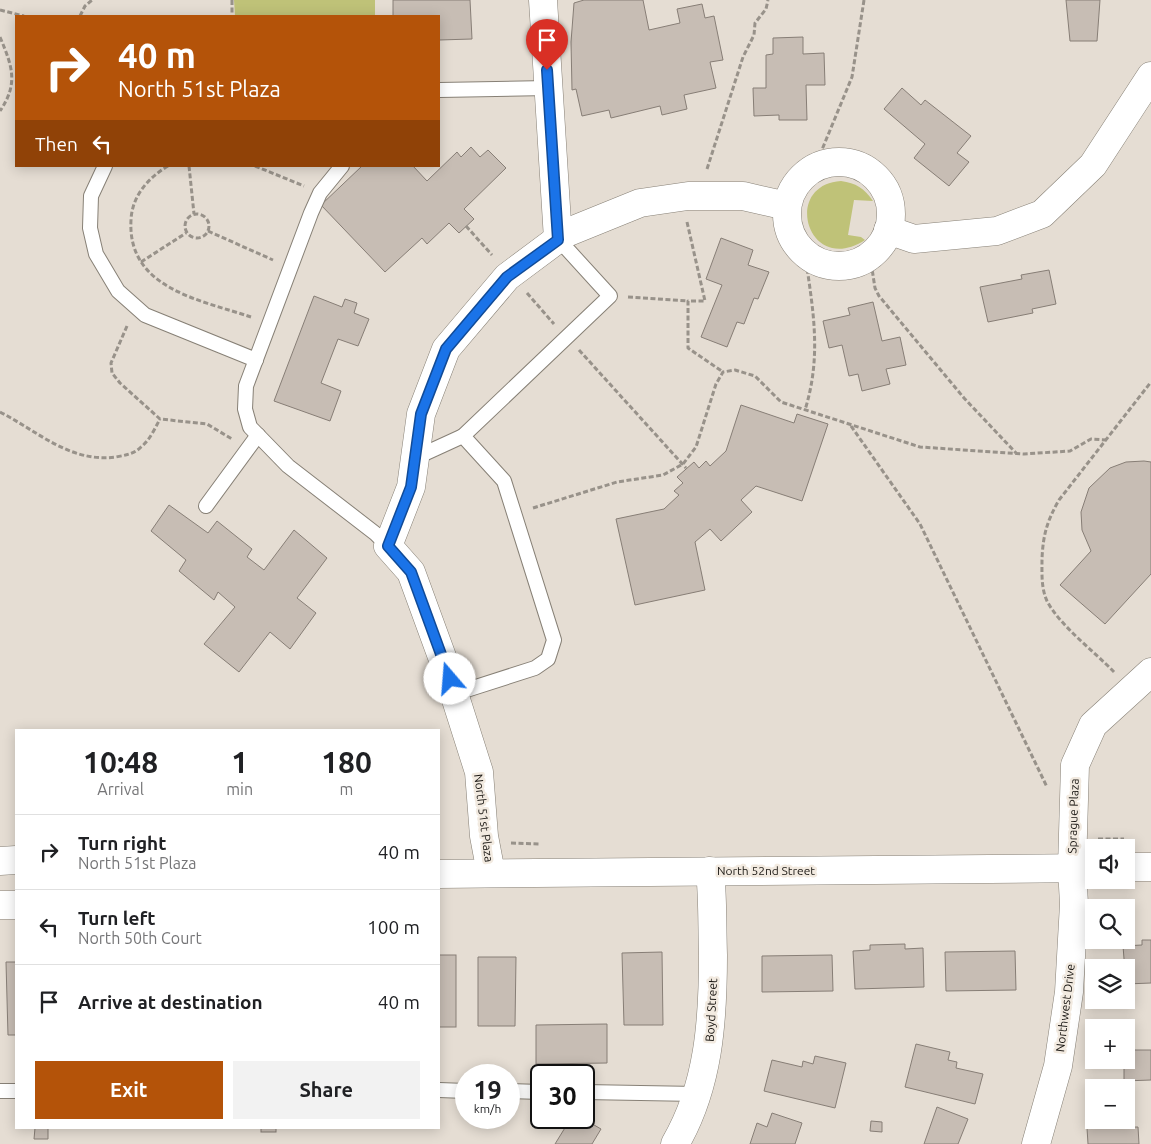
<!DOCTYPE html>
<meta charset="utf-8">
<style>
:root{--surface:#fff;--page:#f2f2f2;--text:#202124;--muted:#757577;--line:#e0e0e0;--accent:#b45309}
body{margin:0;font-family:Ubuntu,sans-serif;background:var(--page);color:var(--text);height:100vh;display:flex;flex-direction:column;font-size:19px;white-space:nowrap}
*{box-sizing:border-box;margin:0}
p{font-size:16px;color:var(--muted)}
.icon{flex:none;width:28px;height:28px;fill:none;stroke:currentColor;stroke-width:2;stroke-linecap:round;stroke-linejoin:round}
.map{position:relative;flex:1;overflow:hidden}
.side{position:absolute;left:15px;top:729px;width:425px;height:400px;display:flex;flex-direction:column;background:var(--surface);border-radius:0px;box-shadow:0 2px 12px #0003}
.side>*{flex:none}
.hud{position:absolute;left:15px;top:15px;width:425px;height:152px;border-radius:0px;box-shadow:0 2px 12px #0003;background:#b45309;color:#fff;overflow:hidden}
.fabs{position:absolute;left:1085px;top:839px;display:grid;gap:10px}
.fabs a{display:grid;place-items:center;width:50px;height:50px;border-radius:0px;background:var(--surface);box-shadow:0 2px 12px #0003;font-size:25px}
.speed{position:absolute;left:455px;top:1064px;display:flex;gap:10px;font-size:25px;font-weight:700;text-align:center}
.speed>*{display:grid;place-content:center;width:65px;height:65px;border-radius:50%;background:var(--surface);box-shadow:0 2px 12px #0003;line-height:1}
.speed small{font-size:12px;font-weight:400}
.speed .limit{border:2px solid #111;border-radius:8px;background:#fff;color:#111}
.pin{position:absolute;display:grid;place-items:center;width:42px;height:42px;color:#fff;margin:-51px -21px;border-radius:50% 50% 50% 0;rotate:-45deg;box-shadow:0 0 5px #0007}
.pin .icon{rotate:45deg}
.me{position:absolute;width:55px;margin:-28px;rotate:342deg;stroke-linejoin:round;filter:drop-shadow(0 0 4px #0008)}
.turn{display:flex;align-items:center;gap:18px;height:105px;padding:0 20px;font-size:22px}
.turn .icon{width:65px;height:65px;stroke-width:2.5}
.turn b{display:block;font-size:35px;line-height:42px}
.then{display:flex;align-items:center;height:48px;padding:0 20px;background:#0003;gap:10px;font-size:19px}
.eta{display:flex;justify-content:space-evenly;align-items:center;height:85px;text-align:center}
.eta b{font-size:30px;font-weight:600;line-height:35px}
.action{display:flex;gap:10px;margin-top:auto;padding:10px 20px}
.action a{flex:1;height:58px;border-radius:0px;background:var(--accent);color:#fff;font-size:20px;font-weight:600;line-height:58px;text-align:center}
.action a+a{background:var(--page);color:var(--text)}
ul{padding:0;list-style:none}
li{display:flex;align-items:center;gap:15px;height:75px;padding:0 20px;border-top:1px solid var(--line)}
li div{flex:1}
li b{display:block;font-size:19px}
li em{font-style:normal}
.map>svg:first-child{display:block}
.green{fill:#bfc278}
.building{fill:#c7bdb4;stroke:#877e76}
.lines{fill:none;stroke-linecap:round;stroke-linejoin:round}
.service-casing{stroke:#878076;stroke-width:16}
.minor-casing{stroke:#878076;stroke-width:29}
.secondary-casing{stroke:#878076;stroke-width:29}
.path{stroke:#98928a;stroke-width:3;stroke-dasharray:5 2.5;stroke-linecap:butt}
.service{stroke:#fff;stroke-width:14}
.minor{stroke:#fff;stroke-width:28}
.secondary{stroke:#fff;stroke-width:28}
.route-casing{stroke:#114b97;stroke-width:12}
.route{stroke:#1a73e8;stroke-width:9}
.labels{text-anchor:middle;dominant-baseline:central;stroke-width:5;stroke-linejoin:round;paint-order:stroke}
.street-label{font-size:12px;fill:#1b1814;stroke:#f2eae0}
</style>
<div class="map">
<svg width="1151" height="1144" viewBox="0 0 1151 1144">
<rect width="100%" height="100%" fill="#e5ddd3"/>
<g class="green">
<polygon points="234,0 375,0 375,16 235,16"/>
<path d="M841 181C856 183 864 188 873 201L854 200 848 235 861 237 865 240C808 277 781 185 841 181Z"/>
</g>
<g class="building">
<polygon points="393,0 470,0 472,39 439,40 439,16 393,16"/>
<polygon points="584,0 643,0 649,30 680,23 677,9 702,4 705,18 714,16 723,60 710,62 716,88 684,95 687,109 662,115 660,106 611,118 609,110 582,116 576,89 572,90 571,42 574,3"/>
<polygon points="1066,0 1100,0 1097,41 1070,41"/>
<polygon points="803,37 803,54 824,53 825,85 806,85 807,120 779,120 779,115 754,116 753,88 766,88 766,55 773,54 773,38"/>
<polygon points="902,88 921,105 925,100 971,136 957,153 969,162 949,186 914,158 925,144 884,109"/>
<polygon points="471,147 480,157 488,150 506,168 464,209 474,219 459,233 449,223 427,244 422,238 385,272 321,205 362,166 413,166 427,181 457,152 461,157"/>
<polygon points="721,238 753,250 748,265 769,272 758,299 754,298 744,324 737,322 727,347 701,337 722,285 706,279"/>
<polygon points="1049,270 1056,304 1032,309 1033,313 988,322 980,287 1022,279 1021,275"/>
<polygon points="314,296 342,307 345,299 357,303 354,313 369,319 358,346 338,339 321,383 341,391 330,421 274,401"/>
<polygon points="873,302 882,341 900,337 906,365 886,369 890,384 862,391 858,374 849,376 842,345 829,348 823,321 850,315 848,308"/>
<polygon points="741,405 794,423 797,414 828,424 802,501 756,486 741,500 752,512 721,541 710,529 695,542 705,590 635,605 616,519 664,509 679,495 674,491 683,483 677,477 694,462 699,468 706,461 710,466 726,451"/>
<polygon points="1144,461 1151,462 1151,574 1105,624 1060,585 1091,551 1082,530 1081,512 1089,488 1110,468 1126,462"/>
<polygon points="169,505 208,533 217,521 252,549 247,557 264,570 294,530 327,558 297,598 316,613 290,649 270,632 239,672 204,644 235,607 218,592 214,600 179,571 186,560 151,531"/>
<polygon points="1142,940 1151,940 1151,983 1126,984 1123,946 1142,945"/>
<polygon points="905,944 905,949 923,948 924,987 855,989 853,951 870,950 870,945"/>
<polygon points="1015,951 1016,990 946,991 945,952"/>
<polygon points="662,952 663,1025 624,1025 622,953"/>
<rect x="439" y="955" width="17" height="72"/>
<polygon points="832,955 833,991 762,992 762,956"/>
<polygon points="478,957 516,957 515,1026 478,1026"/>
<polygon points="6,962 16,962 16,1035 8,1035"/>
<polygon points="607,1024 607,1063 536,1064 536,1025"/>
<polygon points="916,1044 950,1052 948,1060 957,1062 956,1068 983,1074 975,1104 905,1087"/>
<polygon points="1129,1050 1151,1050 1151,1080 1124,1081 1124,1060 1129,1059"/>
<polygon points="815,1056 846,1063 835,1108 764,1091 772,1060 802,1067 803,1061 813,1064"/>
<polygon points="937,1107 968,1119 958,1144 924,1144"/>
<polygon points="772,1113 802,1123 795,1144 750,1144 757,1123 767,1127"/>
<polygon points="571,1118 582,1118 601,1129 592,1144 555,1144"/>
<polygon points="871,1121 882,1122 882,1132 870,1131"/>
<polygon points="1138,1127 1139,1144 1088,1144 1087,1128"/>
<polygon points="35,1128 48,1128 48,1139 34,1139"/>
<rect x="261" y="1128" width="15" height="4"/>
</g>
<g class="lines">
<defs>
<g id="service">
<polyline points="439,90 548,88"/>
<polyline points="105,166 91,196 90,228 96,254 118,291 145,315 256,360"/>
<polyline points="342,166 320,193 311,213 246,386 245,409 250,427 288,466 376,534 388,546"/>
<polyline points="463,436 610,296 558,239"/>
<polyline points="415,458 463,436 504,481 554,640 548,659 535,668 454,694"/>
<polyline points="206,506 258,435"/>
<polyline points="439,1090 466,1091"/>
<polyline points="0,1091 16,1091"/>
<polyline points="509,1091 541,1092"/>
<polyline points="584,1092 697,1094"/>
</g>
<g id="minor">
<polyline points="543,0 558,239"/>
<circle cx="839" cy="214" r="52"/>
<polyline points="888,230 914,239 997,231 1042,214 1093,165 1151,76"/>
<polyline points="491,873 484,836 479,772 445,665 411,572 388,546 411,487 421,414 446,349 507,277 566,233 640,203 688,196 743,196 787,206"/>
<path d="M675 1144C709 1086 713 1020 713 955 712 927 713 899 710 871"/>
<polyline points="1036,1144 1058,1066 1069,992 1074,904 1072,868 1075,765 1093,725 1151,672"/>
</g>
<g id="secondary">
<polyline points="0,861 16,860"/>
<polyline points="1126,867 1151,867"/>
<polyline points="439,874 1094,868"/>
<polyline points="0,905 16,905"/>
</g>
</defs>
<use href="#service" class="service-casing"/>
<use href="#minor" class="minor-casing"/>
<use href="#secondary" class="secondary-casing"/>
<g class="path">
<polyline points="232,0 232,16"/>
<polyline points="0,10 24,16"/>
<polyline points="80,16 85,6 92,0"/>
<path d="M0 37C12 66 19 83 0 111"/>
<path d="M168 166C148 178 132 196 131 220 127 289 201 300 251 317"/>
<polyline points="189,166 194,214"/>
<polyline points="255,166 304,186"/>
<polyline points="707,169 743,57 754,35 755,23 766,9 768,0"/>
<polyline points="814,169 852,77 864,0"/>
<circle cx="197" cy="226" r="12"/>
<polyline points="687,222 705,301 688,301 688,348 723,372"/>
<polyline points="466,226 492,255"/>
<polyline points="208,231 273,260"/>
<path d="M805 254C813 310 822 355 805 410"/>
<polyline points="870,256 875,288 879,296 964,398 1016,453"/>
<polyline points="141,262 186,233"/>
<polyline points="527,293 554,324"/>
<polyline points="628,297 688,301"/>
<polyline points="127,326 111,363 112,373 120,383 160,419 207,424 232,439"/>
<polyline points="579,350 686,468"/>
<path d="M0 412C39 432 70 463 116 457 126 455 134 454 141 447 150 440 155 428 160 419"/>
<polyline points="851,426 920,524 1047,787"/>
<polyline points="533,508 617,482 663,475 683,464 696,447 716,384 723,372 735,370 755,376 781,402 920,447 1024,454 1070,451 1091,439 1106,440"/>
<path d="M1114 672C1094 651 1060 626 1047 601 1041 588 1042 573 1042 559 1043 535 1047 521 1059 500L1151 382"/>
<polyline points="1098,839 1124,839"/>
<polyline points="511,843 540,844"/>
</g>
<use href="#service" class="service"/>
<use href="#minor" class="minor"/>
<use href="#secondary" class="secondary"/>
</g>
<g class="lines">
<defs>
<polyline id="route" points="450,679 411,572 388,546 411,487 421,414 446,349 507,277 558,240 547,70"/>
</defs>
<use href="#route" class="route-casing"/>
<use href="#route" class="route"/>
</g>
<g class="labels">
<g class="street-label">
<text transform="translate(1073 816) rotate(-88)">Sprague Plaza</text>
<text transform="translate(484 818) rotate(83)">North 51st Plaza</text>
<text x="766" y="870">North 52nd Street</text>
<text transform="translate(1065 1008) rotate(-83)">Northwest Drive</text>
<text transform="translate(711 1010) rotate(-87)">Boyd Street</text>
</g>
</g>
</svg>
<div class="fabs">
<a><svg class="icon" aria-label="sound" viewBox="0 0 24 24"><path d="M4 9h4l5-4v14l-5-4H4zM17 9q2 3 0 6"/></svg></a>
<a><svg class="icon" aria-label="search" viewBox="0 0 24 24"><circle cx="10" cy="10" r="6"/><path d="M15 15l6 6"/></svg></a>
<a><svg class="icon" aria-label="layers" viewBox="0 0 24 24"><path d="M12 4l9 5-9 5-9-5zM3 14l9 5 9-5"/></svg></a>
<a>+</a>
<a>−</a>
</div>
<div class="speed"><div>19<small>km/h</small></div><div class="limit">30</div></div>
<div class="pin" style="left:547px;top:70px;background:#d93025"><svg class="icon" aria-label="arrive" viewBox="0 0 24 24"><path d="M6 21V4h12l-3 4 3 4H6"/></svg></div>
<svg class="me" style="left:450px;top:679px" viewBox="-20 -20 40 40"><circle r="19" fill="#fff"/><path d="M0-13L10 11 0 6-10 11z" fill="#1a73e8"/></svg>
<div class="hud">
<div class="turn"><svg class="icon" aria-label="right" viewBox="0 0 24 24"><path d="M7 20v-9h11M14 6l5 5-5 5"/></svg><div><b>40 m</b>North 51st Plaza</div></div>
<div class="then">Then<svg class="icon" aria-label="left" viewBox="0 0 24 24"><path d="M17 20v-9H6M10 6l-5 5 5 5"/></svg></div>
</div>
<section class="side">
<div class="eta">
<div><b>10:48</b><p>Arrival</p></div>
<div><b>1</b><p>min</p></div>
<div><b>180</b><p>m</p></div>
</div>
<ul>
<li><svg class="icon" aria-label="right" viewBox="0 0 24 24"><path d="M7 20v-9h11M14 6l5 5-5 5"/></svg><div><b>Turn right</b><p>North 51st Plaza</p></div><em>40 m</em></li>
<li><svg class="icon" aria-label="left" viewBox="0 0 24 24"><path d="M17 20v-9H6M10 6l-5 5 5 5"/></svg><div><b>Turn left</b><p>North 50th Court</p></div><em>100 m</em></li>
<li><svg class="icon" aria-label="arrive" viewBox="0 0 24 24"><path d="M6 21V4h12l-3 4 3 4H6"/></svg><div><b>Arrive at destination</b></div><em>40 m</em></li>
</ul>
<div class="action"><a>Exit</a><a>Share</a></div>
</section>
</div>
